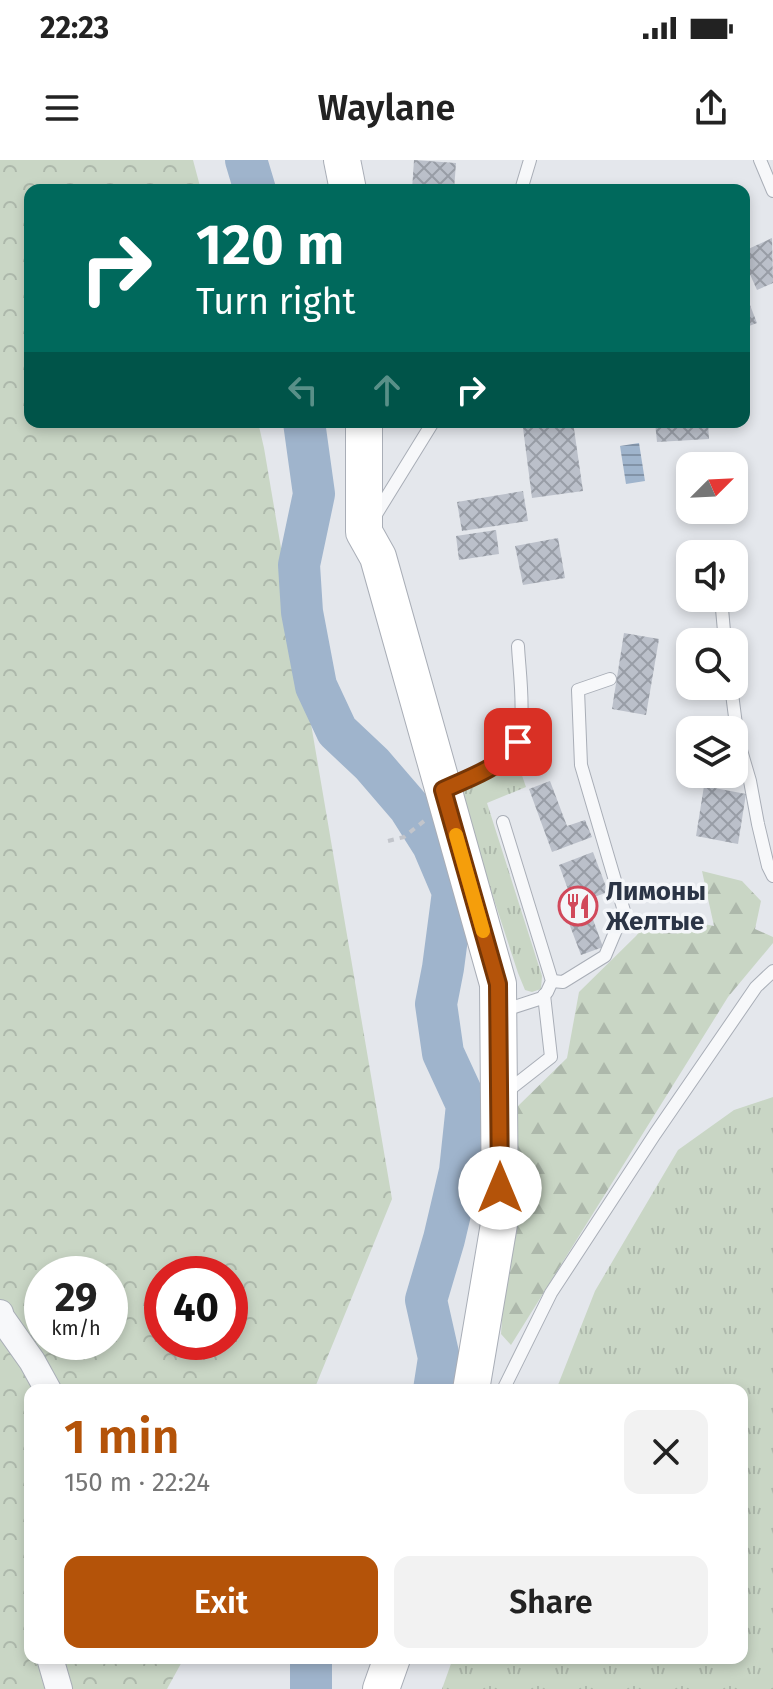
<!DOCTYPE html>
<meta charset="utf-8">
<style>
:root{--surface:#fff;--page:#f2f2f2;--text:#222;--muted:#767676;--accent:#b45309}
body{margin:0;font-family:"Fira Sans",sans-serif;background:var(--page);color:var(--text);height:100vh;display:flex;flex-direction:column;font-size:30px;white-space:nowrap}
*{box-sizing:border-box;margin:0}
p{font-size:26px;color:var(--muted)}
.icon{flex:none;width:44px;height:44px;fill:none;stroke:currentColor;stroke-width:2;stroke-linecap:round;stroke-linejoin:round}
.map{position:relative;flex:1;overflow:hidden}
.sheet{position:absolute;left:24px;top:1224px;width:724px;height:280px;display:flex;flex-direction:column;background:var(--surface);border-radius:16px;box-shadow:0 4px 12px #0003}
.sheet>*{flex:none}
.hud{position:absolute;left:24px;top:24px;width:726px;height:244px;border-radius:16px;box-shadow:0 4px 12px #0003;background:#00695c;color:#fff;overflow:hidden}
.needle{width:52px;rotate:66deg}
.tools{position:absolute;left:676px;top:292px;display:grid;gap:16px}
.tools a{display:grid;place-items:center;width:72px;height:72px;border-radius:16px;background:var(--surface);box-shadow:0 4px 12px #0003;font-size:40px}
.speed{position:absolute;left:24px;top:1096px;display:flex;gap:16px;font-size:40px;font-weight:700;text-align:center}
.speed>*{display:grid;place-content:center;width:104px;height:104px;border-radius:50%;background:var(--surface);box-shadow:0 4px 12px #0003;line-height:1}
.speed small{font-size:20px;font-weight:400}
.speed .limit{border:12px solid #d22;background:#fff;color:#111}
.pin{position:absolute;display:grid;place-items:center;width:68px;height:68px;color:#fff;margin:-34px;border-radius:16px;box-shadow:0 4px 12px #0006}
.me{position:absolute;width:88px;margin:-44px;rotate:0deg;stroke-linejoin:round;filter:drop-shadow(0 0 6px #0008)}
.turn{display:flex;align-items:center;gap:28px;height:168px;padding:0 40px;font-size:36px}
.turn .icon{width:104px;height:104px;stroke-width:2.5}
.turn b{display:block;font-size:56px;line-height:68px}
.lanes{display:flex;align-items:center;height:76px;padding:0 40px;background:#0003;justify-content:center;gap:40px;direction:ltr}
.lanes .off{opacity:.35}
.round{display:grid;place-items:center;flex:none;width:84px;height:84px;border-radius:16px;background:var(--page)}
.head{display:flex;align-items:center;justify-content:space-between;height:136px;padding:0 40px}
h1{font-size:48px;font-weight:600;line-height:60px;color:var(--accent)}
.primary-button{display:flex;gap:16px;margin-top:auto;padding:16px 40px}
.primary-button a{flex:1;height:92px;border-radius:16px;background:var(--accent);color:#fff;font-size:32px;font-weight:600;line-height:92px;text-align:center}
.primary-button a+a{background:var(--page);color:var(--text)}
.status{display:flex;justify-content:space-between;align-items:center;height:56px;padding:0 40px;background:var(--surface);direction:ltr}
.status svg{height:22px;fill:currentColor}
header{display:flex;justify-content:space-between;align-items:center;height:104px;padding:0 40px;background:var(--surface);font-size:36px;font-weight:600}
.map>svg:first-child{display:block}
.grass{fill:url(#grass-tufts)}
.forest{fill:url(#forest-firs)}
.park{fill:url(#park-crowns);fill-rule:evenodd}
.water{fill:url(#water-rules)}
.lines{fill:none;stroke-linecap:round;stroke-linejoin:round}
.river{stroke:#9fb4cc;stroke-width:42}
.building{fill:url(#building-cross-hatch)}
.lane-casing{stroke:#a9aeb7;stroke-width:14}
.street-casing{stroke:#a9aeb7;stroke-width:28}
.secondary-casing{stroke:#a9aeb7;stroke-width:38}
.path{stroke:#c2c5cb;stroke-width:4;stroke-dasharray:6 6;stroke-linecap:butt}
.lane{stroke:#f7f8fa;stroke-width:12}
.street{stroke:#f7f8fa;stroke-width:26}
.secondary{stroke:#fff;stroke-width:36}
.route-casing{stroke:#753606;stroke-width:20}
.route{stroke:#b45309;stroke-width:14}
.slow{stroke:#f59e0b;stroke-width:14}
.labels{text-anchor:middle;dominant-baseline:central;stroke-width:7;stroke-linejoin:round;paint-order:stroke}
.poi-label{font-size:26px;font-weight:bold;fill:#2b3445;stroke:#f4f6f9;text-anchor:start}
</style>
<div class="status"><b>22:23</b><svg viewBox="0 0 49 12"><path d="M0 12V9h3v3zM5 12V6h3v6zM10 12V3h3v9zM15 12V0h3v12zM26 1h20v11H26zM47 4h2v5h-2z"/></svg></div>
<header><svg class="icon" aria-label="menu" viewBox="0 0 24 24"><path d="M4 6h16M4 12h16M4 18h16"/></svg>Waylane<svg class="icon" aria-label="share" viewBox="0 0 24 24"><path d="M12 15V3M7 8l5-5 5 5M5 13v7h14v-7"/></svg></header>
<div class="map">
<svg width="773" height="1529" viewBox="0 0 773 1529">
<defs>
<pattern id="grass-tufts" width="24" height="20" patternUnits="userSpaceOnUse" patternTransform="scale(2)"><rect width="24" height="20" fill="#c9d6c5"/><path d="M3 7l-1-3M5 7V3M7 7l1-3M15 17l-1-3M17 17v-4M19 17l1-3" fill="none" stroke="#adb8ab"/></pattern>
<pattern id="forest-firs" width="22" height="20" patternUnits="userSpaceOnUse" patternTransform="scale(2)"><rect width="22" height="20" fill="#c9d6c5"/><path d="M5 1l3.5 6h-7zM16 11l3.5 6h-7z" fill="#adb8ab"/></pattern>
<pattern id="park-crowns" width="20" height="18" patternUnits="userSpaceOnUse" patternTransform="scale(2)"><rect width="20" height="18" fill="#c9d6c5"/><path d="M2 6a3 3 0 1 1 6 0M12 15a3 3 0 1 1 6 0" fill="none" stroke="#adb8ab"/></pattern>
<pattern id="water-rules" width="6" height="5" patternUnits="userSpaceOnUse" patternTransform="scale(2)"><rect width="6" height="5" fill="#9fb4cc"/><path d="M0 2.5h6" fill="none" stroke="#8293a7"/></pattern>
<pattern id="building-cross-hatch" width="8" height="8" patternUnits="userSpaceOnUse" patternTransform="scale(2)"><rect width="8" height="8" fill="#bbc0ca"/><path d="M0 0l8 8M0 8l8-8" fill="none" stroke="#989da6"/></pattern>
</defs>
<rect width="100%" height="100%" fill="#e4e7ec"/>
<g class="grass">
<polygon points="518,604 526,627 487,643 542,816 541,829 532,832 525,830 518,813 459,633"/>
<polygon points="773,937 773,1529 442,1529 453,1498 742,1498 742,1230 556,1230 595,1131 678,990 734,950"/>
</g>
<polygon class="forest" points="702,711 742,721 761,741 755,769 773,777 773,783 728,837 511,1185 501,1174 517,947 567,898 579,832 636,776 654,754 714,766"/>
<path class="park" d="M0 0H193L201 30H30V262H258L264 288 392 1039 314 1230H30V1498H184L167 1529H0ZM42 1114H110V1182H42ZM162 1114H230V1182H162Z"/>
<polygon class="water" points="639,283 645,321 626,324 620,286"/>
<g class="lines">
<g class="river">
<polyline points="246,0 255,30"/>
<polyline points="304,262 314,334 299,405 302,452 316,526 337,571 372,604 409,647 433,685 453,732 443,808 436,844 443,893 467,945 460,1011 444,1079 426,1140 439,1198 434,1230"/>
<polyline points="311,1529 311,1498"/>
</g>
</g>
<g class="building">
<polygon points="414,0 456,3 454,30 412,30"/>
<polygon points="772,78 773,123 757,130 744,101 744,91"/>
<polygon points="748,140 757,163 744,168 744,142"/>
<polygon points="566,262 573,262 583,331 532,338 523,268"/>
<polygon points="655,262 708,262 709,279 657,282"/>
<polygon points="523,331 528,361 462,371 457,342"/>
<polygon points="496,370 499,394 459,400 456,376"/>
<polygon points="558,378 565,418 523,425 515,386"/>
<polygon points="624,473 659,479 646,555 612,549"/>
<polygon points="550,621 567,666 585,660 592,677 552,692 529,629"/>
<polygon points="704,626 746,634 738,684 696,676"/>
<polygon points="593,692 608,732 586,740 603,787 581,795 564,750 573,743 559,705"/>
</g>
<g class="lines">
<defs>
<g id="lane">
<polyline points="760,0 773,31"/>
<polyline points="521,30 530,0"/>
<polyline points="375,356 433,262"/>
<polyline points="720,392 720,394"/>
<polyline points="721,438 725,482"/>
<polyline points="731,526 738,580 750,621 758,664 768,706 773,716"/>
<path d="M446 628C466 619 491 611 508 596 530 578 519 513 518 486"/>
<polyline points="552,821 563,822 605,796 624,751 581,605 578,530 610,519"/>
<polyline points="502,851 542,838 547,832 552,821 503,662"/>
<polyline points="505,933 551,897 544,835"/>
<polyline points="503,1230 551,1133 655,974 756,827 773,811"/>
</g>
<g id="street">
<polyline points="0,1153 1,1157 32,1201 48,1230"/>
<polyline points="50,1498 59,1529"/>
</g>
<g id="secondary">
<polyline points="342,0 348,30"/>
<polyline points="364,262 364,372 378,397 498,824 500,1058 471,1230"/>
<polyline points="381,1529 392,1498"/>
</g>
</defs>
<use href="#lane" class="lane-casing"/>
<use href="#street" class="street-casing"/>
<use href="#secondary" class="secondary-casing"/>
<polyline class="path" points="388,681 404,677 424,661"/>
<use href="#lane" class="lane"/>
<use href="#street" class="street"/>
<use href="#secondary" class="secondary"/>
</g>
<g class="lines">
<defs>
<path id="route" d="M500 1028 498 824 443 630C470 617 502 608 518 582"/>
</defs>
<use href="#route" class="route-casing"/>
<use href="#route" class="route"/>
<polyline class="slow" points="456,675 483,771"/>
</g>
<defs>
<symbol id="restaurant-ring" viewBox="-11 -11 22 22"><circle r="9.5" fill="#f4f6f9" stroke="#d1495b" stroke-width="1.5"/><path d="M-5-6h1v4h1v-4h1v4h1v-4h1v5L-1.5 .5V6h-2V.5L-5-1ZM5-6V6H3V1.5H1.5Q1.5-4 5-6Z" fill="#d1495b"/></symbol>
</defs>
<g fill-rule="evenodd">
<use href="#restaurant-ring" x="556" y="724" width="44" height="44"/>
</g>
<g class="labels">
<g class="poi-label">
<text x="606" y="731">Лимоны<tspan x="606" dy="30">Желтые</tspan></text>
</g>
</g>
</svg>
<div class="tools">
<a><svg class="needle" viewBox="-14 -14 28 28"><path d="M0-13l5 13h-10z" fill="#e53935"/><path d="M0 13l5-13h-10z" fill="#767676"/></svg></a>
<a><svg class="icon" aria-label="sound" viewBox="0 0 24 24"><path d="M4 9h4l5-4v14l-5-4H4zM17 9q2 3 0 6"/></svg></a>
<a><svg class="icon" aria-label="search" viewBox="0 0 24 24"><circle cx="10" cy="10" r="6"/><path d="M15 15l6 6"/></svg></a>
<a><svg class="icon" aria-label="layers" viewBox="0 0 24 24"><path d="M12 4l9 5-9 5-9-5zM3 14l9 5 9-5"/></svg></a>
</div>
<div class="speed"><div>29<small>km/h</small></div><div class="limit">40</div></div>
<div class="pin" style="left:518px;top:582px;background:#d93025"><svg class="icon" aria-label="arrive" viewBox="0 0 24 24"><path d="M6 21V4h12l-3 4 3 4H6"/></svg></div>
<svg class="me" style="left:500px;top:1028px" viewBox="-20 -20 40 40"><circle r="19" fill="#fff"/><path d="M0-13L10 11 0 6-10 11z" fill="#b45309"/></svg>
<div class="hud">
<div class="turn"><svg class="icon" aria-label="right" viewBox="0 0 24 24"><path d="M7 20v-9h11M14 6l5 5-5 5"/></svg><div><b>120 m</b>Turn right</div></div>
<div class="lanes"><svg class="icon off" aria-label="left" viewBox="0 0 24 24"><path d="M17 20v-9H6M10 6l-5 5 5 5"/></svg><svg class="icon off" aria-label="ahead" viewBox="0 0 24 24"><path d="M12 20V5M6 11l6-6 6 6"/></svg><svg class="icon" aria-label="right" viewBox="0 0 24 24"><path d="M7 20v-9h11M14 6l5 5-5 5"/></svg></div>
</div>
<section class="sheet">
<div class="head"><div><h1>1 min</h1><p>150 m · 22:24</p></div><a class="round"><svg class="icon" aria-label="close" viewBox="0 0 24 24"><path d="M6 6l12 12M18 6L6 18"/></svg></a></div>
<div class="primary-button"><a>Exit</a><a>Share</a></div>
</section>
</div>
